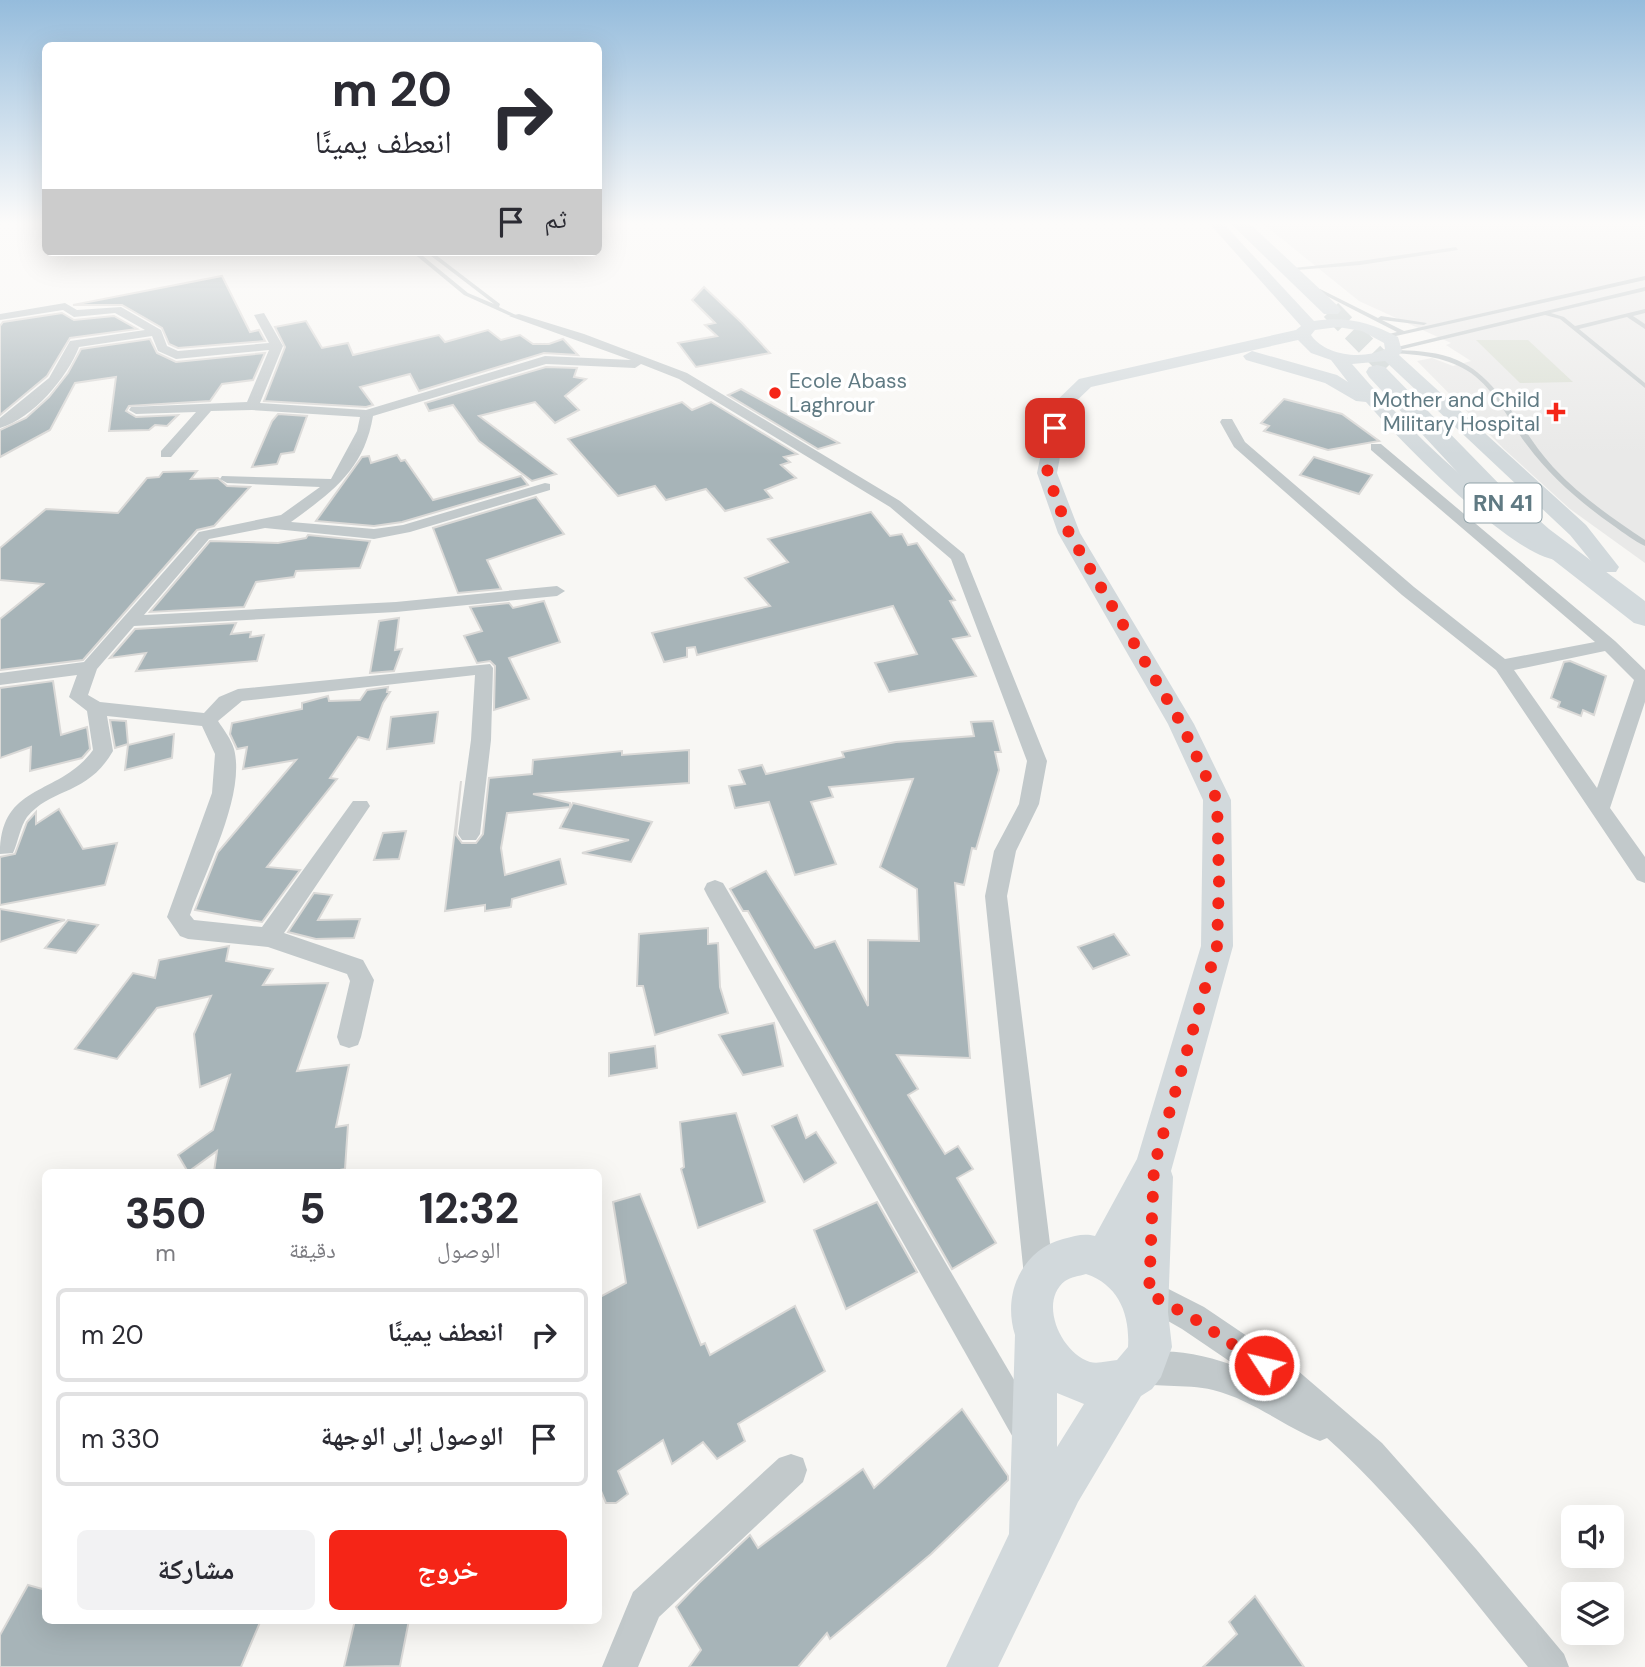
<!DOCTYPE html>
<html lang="ar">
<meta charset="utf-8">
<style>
:root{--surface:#fff;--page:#f2f2f3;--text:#2b2b33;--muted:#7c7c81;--line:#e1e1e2;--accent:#f52517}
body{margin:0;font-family:"DM Sans","Noto Naskh Arabic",sans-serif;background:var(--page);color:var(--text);direction:rtl;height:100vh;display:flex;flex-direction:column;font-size:26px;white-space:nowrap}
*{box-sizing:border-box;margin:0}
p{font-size:23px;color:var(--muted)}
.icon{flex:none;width:38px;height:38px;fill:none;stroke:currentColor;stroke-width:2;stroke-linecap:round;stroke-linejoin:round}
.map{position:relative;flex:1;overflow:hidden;direction:ltr}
.sheet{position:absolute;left:42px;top:1169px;width:560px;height:455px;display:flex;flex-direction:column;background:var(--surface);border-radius:10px;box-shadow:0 7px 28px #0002;direction:rtl}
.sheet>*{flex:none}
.guide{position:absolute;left:42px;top:42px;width:560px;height:214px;border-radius:10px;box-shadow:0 7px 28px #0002;direction:rtl;background:#fff;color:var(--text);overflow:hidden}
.fabs{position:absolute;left:1561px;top:1505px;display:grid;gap:14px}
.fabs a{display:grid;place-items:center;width:63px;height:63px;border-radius:10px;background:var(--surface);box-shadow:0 7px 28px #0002;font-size:35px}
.pin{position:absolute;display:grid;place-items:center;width:60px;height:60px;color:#fff;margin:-30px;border-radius:14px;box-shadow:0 4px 10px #0006}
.me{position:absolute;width:77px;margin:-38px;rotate:305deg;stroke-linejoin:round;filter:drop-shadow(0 0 5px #0008)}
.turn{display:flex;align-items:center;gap:24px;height:147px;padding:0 35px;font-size:32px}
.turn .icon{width:91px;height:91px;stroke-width:2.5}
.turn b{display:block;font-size:49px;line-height:60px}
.then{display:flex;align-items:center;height:66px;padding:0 35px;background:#0003;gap:14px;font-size:26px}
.eta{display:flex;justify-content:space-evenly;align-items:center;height:119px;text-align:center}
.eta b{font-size:42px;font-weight:800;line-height:49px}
.primary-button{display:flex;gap:14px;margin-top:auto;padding:14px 35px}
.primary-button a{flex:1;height:80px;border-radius:10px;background:var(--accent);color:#fff;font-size:28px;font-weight:800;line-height:80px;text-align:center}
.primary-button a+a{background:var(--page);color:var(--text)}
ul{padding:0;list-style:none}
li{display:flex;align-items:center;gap:21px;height:94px;margin:0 14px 10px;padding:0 21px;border:4px solid var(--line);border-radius:10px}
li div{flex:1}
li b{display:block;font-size:26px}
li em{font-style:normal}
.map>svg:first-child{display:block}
.built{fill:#e9e9e8}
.green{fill:#d9ded3}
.building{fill:#a7b4b8;stroke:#dad9d7;stroke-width:2}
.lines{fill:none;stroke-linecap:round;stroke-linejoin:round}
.highway-tunnel{stroke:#cad2d2;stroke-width:20;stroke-dasharray:20 10;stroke-linecap:butt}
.lane{fill:#c2c9cb;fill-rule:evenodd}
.street{fill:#c2c9cb;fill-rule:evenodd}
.secondary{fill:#d2d9dc;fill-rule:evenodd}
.highway{fill:#d2d9dc;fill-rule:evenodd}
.route{stroke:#f52517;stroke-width:12;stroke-dasharray:0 21.6}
.poi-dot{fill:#f52517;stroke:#fff;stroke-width:2.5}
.labels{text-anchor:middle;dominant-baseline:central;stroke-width:7;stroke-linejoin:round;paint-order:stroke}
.far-poi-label{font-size:21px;fill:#607a83;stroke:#fff;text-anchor:start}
.shield{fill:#fff;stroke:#90a2a8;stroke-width:2}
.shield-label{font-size:23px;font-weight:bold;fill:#607a83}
</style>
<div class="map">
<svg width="1645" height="1667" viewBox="0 0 1645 1667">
<rect width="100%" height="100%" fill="#f8f7f4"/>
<polygon class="built" points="1261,222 1645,222 1645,563 1570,509 1504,449 1417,361 1432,358 1453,366 1471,361 1446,345 1451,343 1359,301"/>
<polygon class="green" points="1476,340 1528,340 1573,382 1520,383"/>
<g class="building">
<polygon points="222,276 250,332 259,330 265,341 178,348 169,344 162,328 122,305 73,305"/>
<polygon points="704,287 742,323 770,353 696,367 678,343 717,336 705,325 715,323 692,300"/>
<polygon points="62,313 74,320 114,316 137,329 70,338 47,376 0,415 0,326 3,322"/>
<polygon points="306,321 322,348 348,343 353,355 439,335 445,342 488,330 501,340 520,335 533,344 549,344 563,339 578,355 544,353 419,391 410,374 360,387 373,405 366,407 264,401 285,347 275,327"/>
<polygon points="150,339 157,353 176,362 265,353 253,380 222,384 210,401 129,406 126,411 136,417 178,415 167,426 155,425 149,430 109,431 116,377 75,383 50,430 0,457 0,430 26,418 49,397 68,373 81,349"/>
<polygon points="546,367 577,368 574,377 586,379 565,396 579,410 555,423 535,402 479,416 556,474 532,481 479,441 453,405 429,411 425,403"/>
<polygon points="741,389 839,443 818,449 728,395"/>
<polygon points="1284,399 1342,414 1379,441 1328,450 1264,431 1269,426 1261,423"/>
<polygon points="682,402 692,410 711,402 797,454 784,457 790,462 781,465 796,478 765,490 772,498 725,511 706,489 666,500 655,486 618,496 568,439"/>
<polygon points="278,414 307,416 294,452 281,454 277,464 252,467 272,421"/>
<polygon points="397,455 401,461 405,460 433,500 521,476 528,485 402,522 374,526 316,521 362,457 369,456 371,463"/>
<polygon points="1314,457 1372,475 1359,494 1300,475"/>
<polygon points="197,471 191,479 218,478 227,486 250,487 214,526 197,530 83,660 0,670 0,619 43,584 0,580 0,548 46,509 118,513 147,478 159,477 163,472"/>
<polygon points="536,497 564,534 487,560 501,589 458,593 433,528"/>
<polygon points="871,512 890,536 902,534 908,545 917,543 955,600 950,601 970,636 953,639 976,676 889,692 875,663 917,654 893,606 697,655 695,647 687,648 687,657 664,662 652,633 770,606 745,578 788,562 768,539"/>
<polygon points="308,535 370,541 360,568 296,571 294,577 256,582 244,607 150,612 210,541 278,543 306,538"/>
<polygon points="544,601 560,642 509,658 529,699 494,710 495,666 490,661 477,663 464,636 482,631 470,607 509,603 513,608"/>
<polygon points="399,618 395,650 402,649 394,671 370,673 379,621"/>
<polygon points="236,623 231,634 251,632 250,637 264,635 257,661 136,671 146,653 110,658 135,629"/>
<polygon points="1570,661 1606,676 1594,715 1583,710 1581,716 1558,707 1560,702 1551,698 1564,662"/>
<polygon points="53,681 61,735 87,727 90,749 82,758 30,771 31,747 0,758 0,688"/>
<polygon points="388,687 387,692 390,692 383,703 369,740 358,737 330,778 337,779 267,867 300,870 262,922 195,910 218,852 296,760 243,769 247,747 237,749 230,734 232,723 302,709 302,703 328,696 329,701 360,700 367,690"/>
<polygon points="438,712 434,743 387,749 391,717"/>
<polygon points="110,720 126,721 128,744 115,748"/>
<polygon points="993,721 1001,752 995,752 999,770 976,849 972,848 964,885 955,883 970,1058 897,1055 918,1089 908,1095 945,1154 958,1146 973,1169 957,1178 996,1243 952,1269 748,911 743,911 730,889 766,871 815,948 835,941 868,1006 868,940 919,941 917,889 880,867 913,779 829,787 833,797 811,802 836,864 795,875 769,802 735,808 729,786 745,784 739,770 762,765 766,774 844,757 842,752 896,742 974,736 971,722"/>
<polygon points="174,734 172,758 125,770 128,745"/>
<polygon points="689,750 689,783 533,794 570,803 570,807 507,813 501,848 505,875 560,859 566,884 512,899 511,907 485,911 485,905 445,911 461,781 456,835 462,843 476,843 483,834 489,778 532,774 533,760 622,751 622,755"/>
<polygon points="573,803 652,822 631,862 582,853 629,840 560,828"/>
<polygon points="59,809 83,849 117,843 105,885 0,905 0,857 15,854 27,822 36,812 36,824"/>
<polygon points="406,831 399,859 374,860 383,833"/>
<polygon points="314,893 332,895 318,920 360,919 354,938 316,939 288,932"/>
<polygon points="0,909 65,920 0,942"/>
<polygon points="68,920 98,925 76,953 45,948"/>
<polygon points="708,928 708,944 718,943 720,987 728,1013 655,1035 643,986 637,986 639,934"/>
<polygon points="1114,934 1129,955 1093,969 1078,947"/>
<polygon points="229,946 226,961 273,969 263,985 328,983 297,1071 349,1065 336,1127 348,1125 345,1169 329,1172 214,1172 217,1151 188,1172 178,1155 213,1130 230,1075 200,1087 194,1034 211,996 157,1008 117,1059 75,1049 133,973 155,978 159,960"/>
<polygon points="774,1023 783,1066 743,1075 719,1035"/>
<polygon points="655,1046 657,1068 609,1076 609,1053"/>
<polygon points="736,1113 765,1202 698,1228 681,1169 684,1167 680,1122"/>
<polygon points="797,1115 806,1138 816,1132 836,1163 804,1182 772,1126"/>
<polygon points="640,1194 701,1345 705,1343 710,1355 795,1306 825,1371 738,1424 745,1441 717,1459 703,1442 672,1464 663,1440 618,1471 628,1494 616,1503 606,1503 598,1484 598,1298 626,1283 613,1202"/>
<polygon points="877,1202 917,1272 846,1309 814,1230"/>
<polygon points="962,1409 1008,1476 1008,1480 931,1554 830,1639 827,1633 798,1667 689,1667 701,1650 676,1607 699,1583 750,1535 758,1548 863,1469 874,1488"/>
<polygon points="28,1585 46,1590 46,1620 261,1620 241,1667 0,1667 0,1635"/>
<polygon points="1255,1596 1304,1667 1203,1667 1237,1634 1229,1622"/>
<polygon points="355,1620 409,1620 400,1666 344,1667"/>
</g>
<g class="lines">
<polyline class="highway-tunnel" points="1331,310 1393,373"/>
<g class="lane">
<polygon points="1456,247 1458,250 1360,265 1296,270 1293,268 1360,261"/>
<polygon points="412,252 418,252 468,293 494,304 426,252 432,252 500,304 499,307 518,316 513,317 464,295"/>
<polygon points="1645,276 1645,280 1387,338 1384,336 1385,335 1397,332 1315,290 1320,289 1378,318 1381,316 1427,323 1424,325 1382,320 1404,331"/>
<path d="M1645 287V291L1551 313 1564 317 1575 326 1645 309V313L1633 316 1645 324V329L1627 317 1579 329 1645 383V388L1560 319 1545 315 1399 350C1419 351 1439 352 1457 360 1501 379 1521 433 1553 467 1580 496 1612 518 1645 540V546C1634 541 1624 533 1614 526 1581 503 1551 477 1527 445 1509 421 1496 391 1471 373 1448 357 1421 355 1394 353L1391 351 1398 350 1397 347Z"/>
</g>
<g class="street">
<path d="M65 303 77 310 121 307 161 330 167 346 178 351 269 343 254 315 264 313 283 346 260 403 366 410 545 356 631 360 509 316 519 314 584 334 687 373 900 501 964 554 1047 761 1039 804 1016 851 1007 896 1054 1276 1049 1286 1039 1291 1029 1286 1024 1276 985 896 994 851 1019 804 1027 761 951 559 890 507 679 379 641 364 635 368 546 364 373 416C364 470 332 492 291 522L374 529 403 525 545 483 550 484V490L410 532 374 539 265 528 209 539 144 615 396 602 557 586 565 591 557 596 396 612 134 626 97 669 88 695 100 702 204 713 219 697 238 689 490 664 493 668 491 740 480 834 476 840H462L458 834 471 740 475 675 242 701 218 721C224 730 231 739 234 749 246 795 205 871 190 915L194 920 262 927 353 801H367L370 806 284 933 363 960 374 980 361 1037 358 1045 349 1048 340 1045 337 1037 350 981 347 974 268 947 188 939 180 936 167 917 212 793 215 754 202 726 107 716 113 751C87 796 52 787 27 817 20 827 18 842 13 853L0 854C0 782 59 797 93 750L87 711 69 697 77 675 0 685V673L84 662 199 532 281 515 320 487 227 483 220 479 222 476 331 479 357 431 360 417 252 410 211 411 171 457H161V451L196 412 136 414 129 410 131 407 247 402 269 350 176 359 158 351 152 336 79 347C67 378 33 418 0 428V418L49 378 70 341 145 330 115 313 74 317 63 310 0 320V314Z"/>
<path d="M1222 419H1232L1245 442 1414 587 1505 659 1595 642 1371 450V444H1381L1615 641 1645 670V702L1610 808 1645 857V883L1637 880 1496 670 1402 595 1234 447 1220 422ZM1605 651 1634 680 1597 788 1514 670Z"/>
<polygon points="715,880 723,883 1037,1419 1042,1430 1037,1441 1026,1446 1015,1441 707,895 704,889 707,883"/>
<path d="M1143 1276 1204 1307 1297 1370 1382 1443 1476 1549 1564 1654 1569 1667H1528C1464 1589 1402 1505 1327 1438L1320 1441C1283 1426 1253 1400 1213 1390 1186 1383 1150 1389 1128 1380L1123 1369 1128 1358C1161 1344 1206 1355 1238 1367L1182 1329 1133 1301 1128 1291 1133 1281Z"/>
<polygon points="791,1454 803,1458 807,1470 803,1482 659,1617 638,1667 602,1667 633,1592 779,1458"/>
</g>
<path class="secondary" d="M1208 222H1222L1314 321C1346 316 1369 322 1398 337L1402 351 1399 355 1586 525 1619 567 1616 572H1600L1570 535 1385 361 1352 364C1415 437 1482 502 1566 550L1569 555 1566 560C1523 570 1395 435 1366 402L1356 401 1325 383 1246 360 1243 356 1252 351 1337 375 1348 382 1331 360 1311 353 1298 340 1091 387 1069 408 1057 473 1080 533 1194 724 1231 800 1233 946 1171 1171 1173 1177 1168 1312 1172 1347 1161 1377 1152 1389 1141 1396 1078 1502 998 1667H946L1009 1534 1015 1335C1002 1294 1022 1250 1063 1239 1075 1236 1084 1233 1095 1236L1137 1159 1201 946 1203 800 1168 724 1058 533 1037 473 1051 406 1079 379 1296 330 1301 326ZM1338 327 1362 331 1384 343 1385 349C1364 360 1325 356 1311 335L1315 330ZM1086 1274C1119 1285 1130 1315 1128 1347L1117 1360C1108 1361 1098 1364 1090 1362 1061 1353 1038 1302 1065 1281 1071 1277 1079 1276 1086 1274ZM1057 1393 1084 1404 1057 1447Z"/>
<g class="highway">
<polygon points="1229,222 1248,222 1338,306 1341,310 1338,314 1324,314"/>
<polygon points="1377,365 1385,367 1506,491 1549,529 1645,601 1645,626 1634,623 1529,541 1486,503 1369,377 1366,372 1369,367"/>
</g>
</g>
<linearGradient id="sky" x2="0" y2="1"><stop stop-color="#95bcdc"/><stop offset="0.49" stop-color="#fcfbfa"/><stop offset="1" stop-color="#fcfbfa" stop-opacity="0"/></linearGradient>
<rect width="1645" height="455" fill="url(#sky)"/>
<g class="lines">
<polyline class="route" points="1055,428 1047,473 1069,533 1181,723 1217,800 1219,881 1217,946 1154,1166 1149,1294 1193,1318 1264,1365"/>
</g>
<g class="poi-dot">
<circle cx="775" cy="393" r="7"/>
<path d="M1552.5 401.5h7v7h7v7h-7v7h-7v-7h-7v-7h7z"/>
</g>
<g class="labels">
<g class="far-poi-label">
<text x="789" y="381">Ecole Abass<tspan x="789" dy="24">Laghrour</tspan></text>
<text x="1540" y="400" text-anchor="end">Mother and Child<tspan x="1540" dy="24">Military Hospital</tspan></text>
</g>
<rect class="shield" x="1464.5" y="483.5" width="77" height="39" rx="5"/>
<g class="shield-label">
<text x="1503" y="503">RN 41</text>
</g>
</g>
</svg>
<div class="fabs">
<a><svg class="icon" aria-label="sound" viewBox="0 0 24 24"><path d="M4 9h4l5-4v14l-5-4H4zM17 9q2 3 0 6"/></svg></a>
<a><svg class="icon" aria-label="layers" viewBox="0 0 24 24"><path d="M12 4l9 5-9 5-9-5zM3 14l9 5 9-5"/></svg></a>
</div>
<div class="pin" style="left:1055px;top:428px;background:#d93025"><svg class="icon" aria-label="arrive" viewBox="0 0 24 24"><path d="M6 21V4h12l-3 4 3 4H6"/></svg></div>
<svg class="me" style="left:1264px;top:1365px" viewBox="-20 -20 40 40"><circle r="17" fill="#f52517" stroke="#fff" stroke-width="3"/><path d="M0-11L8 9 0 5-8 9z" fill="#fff"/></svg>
<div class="guide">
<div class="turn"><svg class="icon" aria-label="right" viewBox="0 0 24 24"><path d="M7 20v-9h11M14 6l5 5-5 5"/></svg><div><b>20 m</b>انعطف يمينًا</div></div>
<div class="then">ثم<svg class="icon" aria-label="arrive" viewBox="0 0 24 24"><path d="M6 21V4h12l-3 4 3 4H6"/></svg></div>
</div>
<section class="sheet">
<div class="eta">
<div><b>12:32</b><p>الوصول</p></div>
<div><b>5</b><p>دقيقة</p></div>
<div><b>350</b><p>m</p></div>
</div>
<ul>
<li><svg class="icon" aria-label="right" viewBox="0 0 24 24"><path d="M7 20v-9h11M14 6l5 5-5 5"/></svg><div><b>انعطف يمينًا</b></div><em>20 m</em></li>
<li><svg class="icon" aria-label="arrive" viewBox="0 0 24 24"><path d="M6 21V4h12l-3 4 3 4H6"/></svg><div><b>الوصول إلى الوجهة</b></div><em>330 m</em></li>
</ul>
<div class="primary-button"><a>خروج</a><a>مشاركة</a></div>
</section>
</div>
